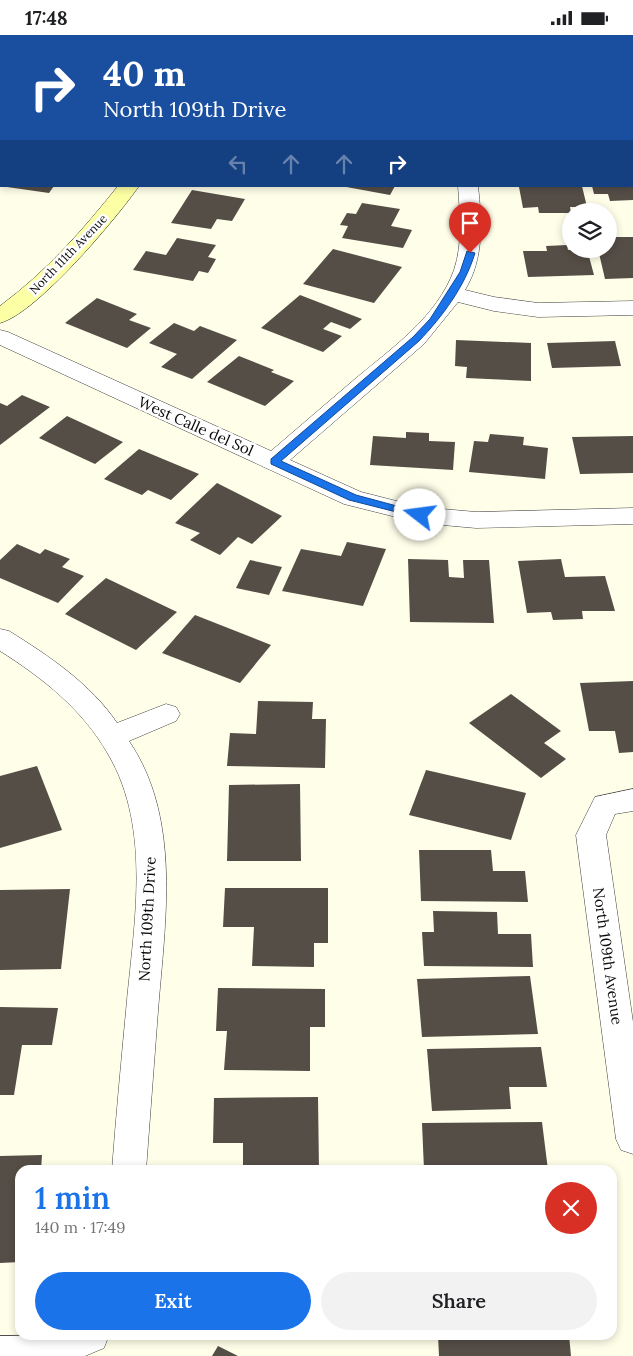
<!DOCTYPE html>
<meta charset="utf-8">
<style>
:root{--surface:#fff;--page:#f2f2f2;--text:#202124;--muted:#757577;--accent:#1a73e8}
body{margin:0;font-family:Lora,serif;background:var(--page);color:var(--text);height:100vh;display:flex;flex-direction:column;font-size:19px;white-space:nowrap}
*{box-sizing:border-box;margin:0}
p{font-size:16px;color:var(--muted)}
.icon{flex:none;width:28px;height:28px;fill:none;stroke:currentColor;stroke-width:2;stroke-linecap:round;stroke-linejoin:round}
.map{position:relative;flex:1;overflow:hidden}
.sheet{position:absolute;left:15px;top:1130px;width:602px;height:175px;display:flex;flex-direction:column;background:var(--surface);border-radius:15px;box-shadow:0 2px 8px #0003}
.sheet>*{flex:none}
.banner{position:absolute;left:0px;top:0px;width:634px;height:152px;box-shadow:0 2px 8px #0003;background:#1a4fa0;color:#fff;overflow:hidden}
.fabs{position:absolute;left:562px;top:168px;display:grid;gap:10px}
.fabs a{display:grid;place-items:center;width:55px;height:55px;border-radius:50%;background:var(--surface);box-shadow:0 2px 8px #0003;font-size:25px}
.pin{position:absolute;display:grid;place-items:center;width:42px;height:42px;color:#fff;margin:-51px -21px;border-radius:50% 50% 50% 0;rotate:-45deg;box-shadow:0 0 5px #0007}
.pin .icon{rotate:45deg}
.me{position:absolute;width:55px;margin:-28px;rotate:285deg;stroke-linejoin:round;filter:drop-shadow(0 0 4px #0008)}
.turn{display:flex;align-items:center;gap:18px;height:105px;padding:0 20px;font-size:22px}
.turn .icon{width:65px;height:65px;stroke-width:2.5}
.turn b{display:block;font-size:35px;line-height:42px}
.lanes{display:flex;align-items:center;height:48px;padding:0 20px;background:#0003;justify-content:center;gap:25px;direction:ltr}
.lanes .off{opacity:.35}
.round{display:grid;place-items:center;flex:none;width:52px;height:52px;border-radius:26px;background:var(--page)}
.summary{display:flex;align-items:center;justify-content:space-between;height:85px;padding:0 20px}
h1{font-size:30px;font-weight:600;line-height:38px;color:var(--accent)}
.primary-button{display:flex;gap:10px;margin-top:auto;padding:10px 20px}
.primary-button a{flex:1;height:58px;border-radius:30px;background:var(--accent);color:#fff;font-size:20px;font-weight:600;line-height:58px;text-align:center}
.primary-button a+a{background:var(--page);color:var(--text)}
.status{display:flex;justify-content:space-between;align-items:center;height:35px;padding:0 25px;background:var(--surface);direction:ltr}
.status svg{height:14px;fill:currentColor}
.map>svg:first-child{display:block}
.building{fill:#554e47}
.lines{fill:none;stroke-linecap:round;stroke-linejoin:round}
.street-casing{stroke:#3e3e3e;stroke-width:1}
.secondary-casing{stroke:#2d2d2d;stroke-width:1}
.street{fill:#fff;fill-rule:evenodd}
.secondary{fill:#fdffa4;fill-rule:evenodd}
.route{fill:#1a73e8;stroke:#114b97}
.labels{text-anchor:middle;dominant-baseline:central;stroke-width:5;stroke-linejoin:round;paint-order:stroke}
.far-street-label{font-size:12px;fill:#0b0b0b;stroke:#fff}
.street-label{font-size:15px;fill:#0b0b0b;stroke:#fff}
</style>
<div class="status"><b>17:48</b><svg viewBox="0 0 49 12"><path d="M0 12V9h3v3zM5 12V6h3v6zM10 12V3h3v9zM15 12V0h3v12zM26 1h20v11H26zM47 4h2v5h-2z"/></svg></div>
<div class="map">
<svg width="633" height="1321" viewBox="0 0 633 1321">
<rect width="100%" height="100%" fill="#fffee9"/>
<g class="building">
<polygon points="0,151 54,151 49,158"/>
<polygon points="341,151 395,151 390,160"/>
<polygon points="582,151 587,172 570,172 571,178 539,178 538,172 523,173 519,152"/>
<polygon points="592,151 633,151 633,165 610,166 608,159 594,159"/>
<polygon points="192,155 245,164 232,186 217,184 211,194 171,188"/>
<polygon points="362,168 400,174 391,191 412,195 403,213 342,203 348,191 340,190 347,178 356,179"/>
<polygon points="609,202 633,202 633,243 605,244 598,214 609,214"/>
<polygon points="177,203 216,210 208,222 216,224 208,238 199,236 193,246 133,235 146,216 166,220"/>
<polygon points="567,210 568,215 587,214 594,240 528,242 523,216 547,216 546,211"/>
<polygon points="333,214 402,232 374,268 303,249"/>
<polygon points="300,260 362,284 350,294 331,287 323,294 342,301 323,317 261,293"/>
<polygon points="97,263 137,279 129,285 151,293 127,313 65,288"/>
<polygon points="174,288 194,296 200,291 237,305 192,344 161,332 177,319 149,308"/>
<polygon points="456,305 531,308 531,346 466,343 467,332 455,331"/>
<polygon points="615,306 621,331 552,333 547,308"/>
<polygon points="239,321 274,335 271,337 294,346 265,371 207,347"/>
<polygon points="22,360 50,372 0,410 0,368 7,371"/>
<polygon points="67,381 123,407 95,429 39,403"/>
<polygon points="406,397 429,398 429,406 455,407 453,435 370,430 373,401 406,403"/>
<polygon points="490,399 524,402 523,410 548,413 545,444 469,437 474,406 488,407"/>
<polygon points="633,401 633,438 580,439 572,402"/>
<polygon points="139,414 199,439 171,465 148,455 142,460 104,444"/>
<polygon points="217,448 282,481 252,509 238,502 220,520 190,505 200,498 175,488"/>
<polygon points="347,507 386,514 363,571 282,556 301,514 341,521"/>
<polygon points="17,509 40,519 45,514 70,524 62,532 84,541 58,568 0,543 0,525"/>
<polygon points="408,524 448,525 449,542 464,543 463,525 489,525 494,588 410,587"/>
<polygon points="561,524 565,542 605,541 615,576 582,576 583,584 553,585 551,577 527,578 518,526"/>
<polygon points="250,525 282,532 269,560 236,553"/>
<polygon points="106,543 177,577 136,615 65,579"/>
<polygon points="195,580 271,610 240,648 162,618"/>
<polygon points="633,646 633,717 619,718 615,696 589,696 580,648"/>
<polygon points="511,659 561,696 544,708 566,724 541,743 469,688"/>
<polygon points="258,666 313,667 312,684 326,684 325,733 227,731 230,698 256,699"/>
<polygon points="37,731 62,795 0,813 0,741"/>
<polygon points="426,735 526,758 511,805 409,780"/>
<polygon points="300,749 301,826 227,826 229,750"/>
<polygon points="419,815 491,815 493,836 525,836 528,867 421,866"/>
<polygon points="225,853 328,853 328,908 314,908 314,932 252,931 254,892 223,892"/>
<polygon points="70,854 61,934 0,935 0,855"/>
<polygon points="433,876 497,877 498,899 531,899 533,932 424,931 422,897 434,897"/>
<polygon points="530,941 538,999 422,1002 417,944"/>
<polygon points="218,953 325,954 325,992 310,992 310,1036 224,1035 227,996 216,996"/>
<polygon points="0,972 58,973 52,1010 22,1010 14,1060 0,1060"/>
<polygon points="541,1012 547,1052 509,1052 511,1074 432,1076 427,1014"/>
<polygon points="318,1062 319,1135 243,1135 243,1108 213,1108 214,1063"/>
<polygon points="542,1087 548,1135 424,1135 422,1088"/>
<polygon points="42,1120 41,1135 20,1135 20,1227 0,1228 0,1121"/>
<polygon points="438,1300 569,1300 571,1321 439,1321"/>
<polygon points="218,1311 238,1321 212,1321"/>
</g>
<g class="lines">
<defs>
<g id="street">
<rect x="0" y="84" width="1" height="12"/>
<rect x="632" y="106" width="1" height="12"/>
<path d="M458 151H478C482 187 484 224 465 255L494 262 538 268 633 266V280L538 282 494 276 458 267 424 309 290 425 361 457 420 472 476 477 633 473V489L476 493 420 488 344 469 0 310V295L8 297 271 416C299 392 327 368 355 344 392 313 437 282 454 235 463 208 460 179 458 151Z"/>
<path d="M0 594 9 596C49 621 91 649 117 688L166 669 176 672 180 679 176 686 129 706C182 784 165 887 158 976 154 1029 150 1082 146 1135H112C116 1082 121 1029 126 976 133 894 153 795 108 719 83 675 43 643 0 616Z"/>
<polygon points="633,754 633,776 615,779 606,800 633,987 633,1119 621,1115 616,1104 576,800 595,762"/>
<polygon points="109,1300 104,1313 85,1321 0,1321 0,1301"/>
</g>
<g id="secondary">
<rect x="233" y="0" width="18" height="1"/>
<path d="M118 151H139C116 184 37 278 0 288V271C46 237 83 195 118 151Z"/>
</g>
</defs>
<use href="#street" class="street-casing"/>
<use href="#secondary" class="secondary-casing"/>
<use href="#street" class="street"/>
<use href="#secondary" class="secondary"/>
</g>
<path class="route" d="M467 216 475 218C465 251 443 281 419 306L281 426 356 460 423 478V482L420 483 349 465 271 429V424L413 302 430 284 460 237Z"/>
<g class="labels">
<g class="far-street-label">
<text transform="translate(68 219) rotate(-46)">North 111th Avenue</text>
</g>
<g class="street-label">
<text transform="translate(196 391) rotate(24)">West Calle del Sol</text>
<text transform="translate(147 884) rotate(-87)">North 109th Drive</text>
<text transform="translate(608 921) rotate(82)">North 109th Avenue</text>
</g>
</g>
</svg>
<div class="fabs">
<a><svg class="icon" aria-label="layers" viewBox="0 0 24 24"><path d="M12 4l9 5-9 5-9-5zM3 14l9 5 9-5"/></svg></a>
</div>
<div class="pin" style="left:470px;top:218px;background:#d93025"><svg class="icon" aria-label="arrive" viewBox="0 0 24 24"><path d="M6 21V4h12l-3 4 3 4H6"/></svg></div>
<svg class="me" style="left:420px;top:480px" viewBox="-20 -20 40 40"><circle r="19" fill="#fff"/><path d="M0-13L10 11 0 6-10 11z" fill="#1a73e8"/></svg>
<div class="banner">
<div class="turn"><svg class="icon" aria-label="right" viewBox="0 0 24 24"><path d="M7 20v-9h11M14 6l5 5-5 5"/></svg><div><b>40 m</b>North 109th Drive</div></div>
<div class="lanes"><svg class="icon off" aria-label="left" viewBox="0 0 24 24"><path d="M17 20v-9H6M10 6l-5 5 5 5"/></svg><svg class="icon off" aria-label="ahead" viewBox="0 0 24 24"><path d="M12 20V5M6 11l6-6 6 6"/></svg><svg class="icon off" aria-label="ahead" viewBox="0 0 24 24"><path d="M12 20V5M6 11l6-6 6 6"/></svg><svg class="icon" aria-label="right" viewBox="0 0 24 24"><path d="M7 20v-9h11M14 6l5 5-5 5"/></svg></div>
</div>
<section class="sheet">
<div class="summary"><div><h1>1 min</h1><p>140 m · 17:49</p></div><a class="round" style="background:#d93025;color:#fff"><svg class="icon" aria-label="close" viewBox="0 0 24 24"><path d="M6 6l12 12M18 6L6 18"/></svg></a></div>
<div class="primary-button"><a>Exit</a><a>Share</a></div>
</section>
</div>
